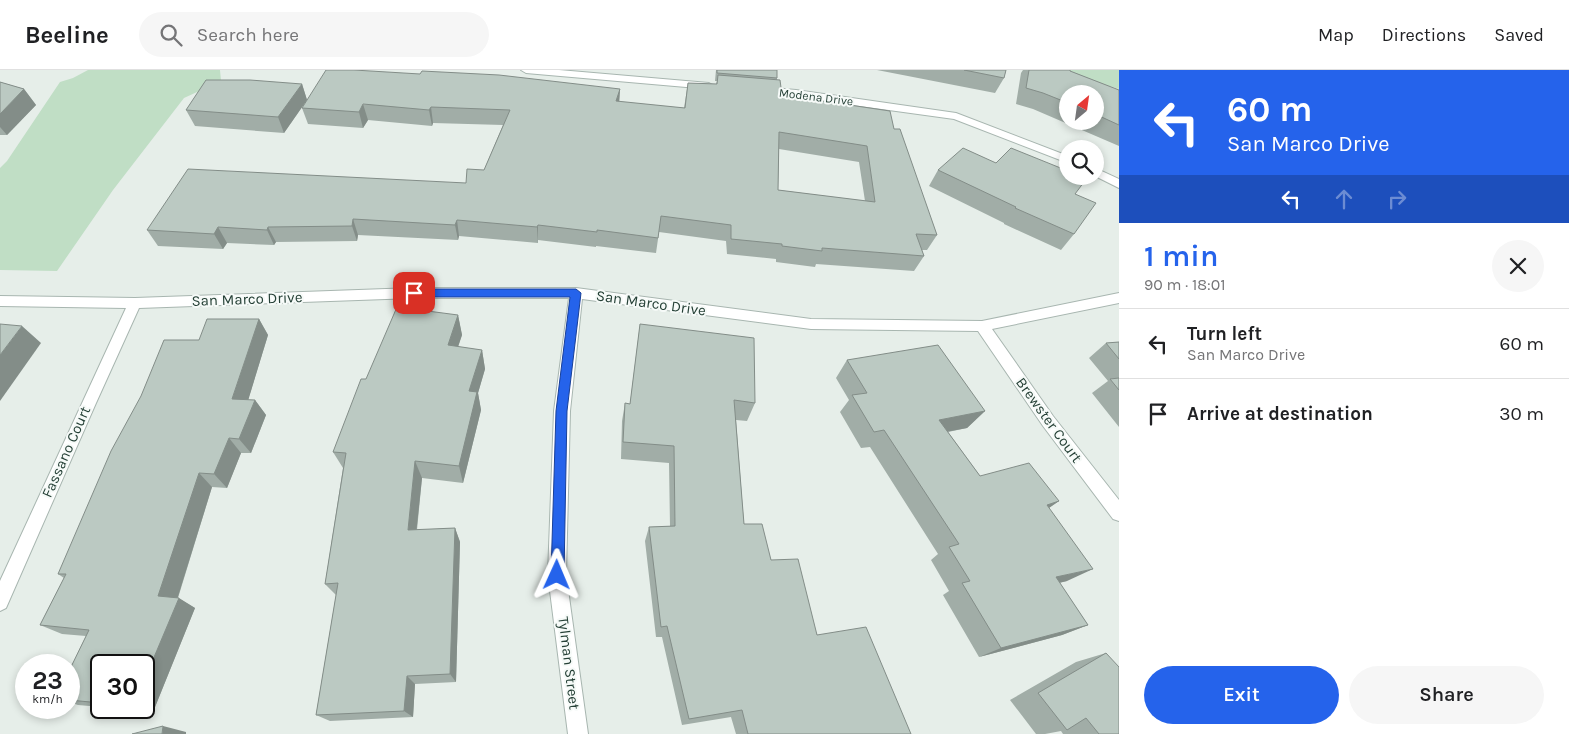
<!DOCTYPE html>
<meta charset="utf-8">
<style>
:root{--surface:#fff;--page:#f6f6f6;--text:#202124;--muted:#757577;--line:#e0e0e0;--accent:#2563eb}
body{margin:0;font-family:Karla,sans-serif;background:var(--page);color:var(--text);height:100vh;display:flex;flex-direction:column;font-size:19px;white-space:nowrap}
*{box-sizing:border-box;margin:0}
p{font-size:16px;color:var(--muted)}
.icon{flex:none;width:28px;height:28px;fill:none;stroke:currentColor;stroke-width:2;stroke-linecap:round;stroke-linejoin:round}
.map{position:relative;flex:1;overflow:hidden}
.panel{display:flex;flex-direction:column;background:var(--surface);width:450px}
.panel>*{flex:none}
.top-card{background:#2563eb;color:#fff;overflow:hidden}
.needle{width:32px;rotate:29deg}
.fabs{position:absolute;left:1059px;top:15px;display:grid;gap:10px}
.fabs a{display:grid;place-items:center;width:45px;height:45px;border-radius:50%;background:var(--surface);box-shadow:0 2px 8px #0003;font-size:25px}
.speed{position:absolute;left:15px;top:584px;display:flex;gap:10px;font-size:25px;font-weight:700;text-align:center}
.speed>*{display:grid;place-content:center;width:65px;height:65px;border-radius:50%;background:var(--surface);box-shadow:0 2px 8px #0003;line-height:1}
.speed small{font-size:12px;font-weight:400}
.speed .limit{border:2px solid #111;border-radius:8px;background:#fff;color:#111}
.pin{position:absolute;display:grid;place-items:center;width:42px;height:42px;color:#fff;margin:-21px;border-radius:10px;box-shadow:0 2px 8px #0006}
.me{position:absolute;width:55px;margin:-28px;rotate:1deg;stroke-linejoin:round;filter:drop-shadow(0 0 4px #0008)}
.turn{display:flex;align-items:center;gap:18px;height:105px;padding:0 25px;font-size:22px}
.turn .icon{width:65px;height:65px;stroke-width:2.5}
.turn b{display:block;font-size:35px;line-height:42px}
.lanes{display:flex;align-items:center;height:48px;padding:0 25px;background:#0003;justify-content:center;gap:25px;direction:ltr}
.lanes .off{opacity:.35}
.round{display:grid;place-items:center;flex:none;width:52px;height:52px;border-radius:26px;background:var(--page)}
.headline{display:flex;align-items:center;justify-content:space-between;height:85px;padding:0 25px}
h1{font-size:30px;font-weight:600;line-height:38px;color:var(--accent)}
.primary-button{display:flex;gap:10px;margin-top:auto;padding:10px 25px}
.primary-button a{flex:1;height:58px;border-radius:30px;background:var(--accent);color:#fff;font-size:20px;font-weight:600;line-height:58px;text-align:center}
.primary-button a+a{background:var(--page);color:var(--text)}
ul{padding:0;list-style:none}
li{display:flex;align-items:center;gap:15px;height:70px;padding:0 25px;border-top:1px solid var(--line)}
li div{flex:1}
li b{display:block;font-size:19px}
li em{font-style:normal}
header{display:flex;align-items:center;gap:30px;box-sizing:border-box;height:70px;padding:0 25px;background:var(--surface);border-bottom:1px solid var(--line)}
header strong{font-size:24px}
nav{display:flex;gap:28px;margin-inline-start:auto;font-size:18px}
.search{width:350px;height:45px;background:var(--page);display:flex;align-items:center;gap:12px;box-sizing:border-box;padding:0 18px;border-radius:28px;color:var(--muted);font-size:19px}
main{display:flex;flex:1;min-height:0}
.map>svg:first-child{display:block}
.green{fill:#c0dec5}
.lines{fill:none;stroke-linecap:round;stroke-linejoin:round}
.minor-casing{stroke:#a8b6b0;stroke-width:2}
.minor{fill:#fff;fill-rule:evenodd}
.wall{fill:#a1ada7;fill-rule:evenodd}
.shaded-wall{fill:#838d88}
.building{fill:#bbc9c2;stroke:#838d88;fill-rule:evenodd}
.route{fill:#2563eb;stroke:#184099}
.labels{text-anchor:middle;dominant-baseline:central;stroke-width:4;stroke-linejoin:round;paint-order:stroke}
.far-street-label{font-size:12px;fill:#254036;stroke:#f6faf8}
.street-label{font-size:15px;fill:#254036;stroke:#f6faf8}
</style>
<header>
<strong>Beeline</strong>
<div class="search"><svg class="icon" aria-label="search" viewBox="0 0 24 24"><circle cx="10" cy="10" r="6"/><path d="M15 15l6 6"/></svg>Search here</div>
<nav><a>Map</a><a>Directions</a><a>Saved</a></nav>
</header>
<main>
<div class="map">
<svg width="1119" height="664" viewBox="0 0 1119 664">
<rect width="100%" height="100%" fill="#e6eee9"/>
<g class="green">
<polygon points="88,0 220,0 221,11 184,28 113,120 57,201 0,200 0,98 7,91 60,12 73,8"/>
<polygon points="1056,0 1119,0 1119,19"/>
</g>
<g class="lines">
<defs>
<g id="minor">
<polygon points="521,0 559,0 709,13 714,16 709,19 526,3"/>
<polygon points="762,17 796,20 956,43 1068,86 1068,93 954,49 758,22 757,20"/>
<polygon points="1095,98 1119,109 1119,118 1095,106"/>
<polygon points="414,218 576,218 811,249 982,251 1119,223 1119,233 992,259 1053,346 1119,430 1119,451 1113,449 1043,356 978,261 811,259 582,229 570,341 566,505 588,664 568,664 548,505 554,341 569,228 414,228 139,238 96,333 6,538 0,541 0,511 126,238 0,236 0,226 135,228"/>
</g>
</defs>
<use href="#minor" class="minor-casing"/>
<use href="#minor" class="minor"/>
</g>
<g class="wall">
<path d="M716 0H777V10L782 25 894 59 937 165 927 180H922L924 186 914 201 816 194 815 197 776 192V189L727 184 726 171 659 162 656 183 596 176V177L538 170V173L459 166 458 170 358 165 357 171 276 172 274 175 227 173 223 179 158 176 147 160 466 113 484 100 503 55 433 53 432 56 368 50 363 58 308 54 302 38 620 19 619 32 684 38 688 13 716 14 717 11H715ZM779 79 859 92 865 131 778 120Z"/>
<polygon points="877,0 1006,0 1004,8 995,23"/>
<path d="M1023 0H1070V1L1119 20V76L1033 39 1016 34 1021 3ZM1068 24H1095V51H1068Z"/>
<polygon points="0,12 24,19 36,35 7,65 0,65"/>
<polygon points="302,14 307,30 284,63 195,56 186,40"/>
<polygon points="996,93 1075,124 1074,164 1061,180 1004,154 1004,153 929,116 938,100"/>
<polygon points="458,245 462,265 458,277 482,280 485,299 478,323 481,340 463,413 422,408 417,460 455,458 460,472 456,612 415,614 413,647 330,651 316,645 336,525 325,514 343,398 333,382"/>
<polygon points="259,249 268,265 248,330 255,330 266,345 251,383 241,383 227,418 212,417 178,528 195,538 153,642 107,638 144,638 101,595 101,637 78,635 69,632 69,601 86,566 62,564 40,555 64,508 58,504"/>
<polygon points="640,254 755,333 747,351 736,350 744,454 771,490 817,565 911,664 736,664 731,647 682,655 662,567 656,567 645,471 649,457 670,456 669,393 621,389 622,351 625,333 630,334"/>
<polygon points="1119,272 1119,357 1092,323 1108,311 1089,288 1106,273"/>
<polygon points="847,290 985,341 967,358 948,362 980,406 1059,431 1049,438 1067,511 1059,513 1088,555 1062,565 979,587 943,525 949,521 931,490 938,484 870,377 861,378 840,342 849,330 836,308"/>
<polygon points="1106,583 1119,664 1063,664 1061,661 1045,664 1036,664 1010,630 1076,592"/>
</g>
<g class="shaded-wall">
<polygon points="302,14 307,30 284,63 278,47"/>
<polygon points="24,19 36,35 7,65 0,57 0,44"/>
<polygon points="620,19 619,35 616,31"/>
<polygon points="363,34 368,50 363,58 359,42"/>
<polygon points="431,37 433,53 432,56 429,40"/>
<polygon points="353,149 358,165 357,171 352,156"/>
<polygon points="457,150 459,166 458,170 455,155"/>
<polygon points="538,155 538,173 537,157"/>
<polygon points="218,157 227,173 223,179 214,164"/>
<polygon points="268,157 276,172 274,175 267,160"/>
<polygon points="458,245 462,265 452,294 448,275"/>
<polygon points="259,249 268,265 244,344 232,329"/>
<polygon points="22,256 41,273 0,331 0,285"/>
<polygon points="482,280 485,299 478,323 481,340 463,413 459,396 469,321"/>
<polygon points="255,330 266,345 251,383 239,369"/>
<polygon points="985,341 967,358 924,366 939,350"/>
<polygon points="229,368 241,383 227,418 214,404"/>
<polygon points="415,391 422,408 415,474 408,460"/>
<polygon points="199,403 212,417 175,536 158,526"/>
<polygon points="1059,431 1037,446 1047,435"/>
<polygon points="455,458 460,472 456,612 450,604"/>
<polygon points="1093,499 1067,511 1032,519 1056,507"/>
<polygon points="179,528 195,538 153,642 137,638 144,638 144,611"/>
<polygon points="1088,555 1062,565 979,587 1001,578"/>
<polygon points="407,606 415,614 413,647 404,641"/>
<polygon points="163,656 186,662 186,664 162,664"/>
</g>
<g class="building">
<path d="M326 0H354L420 4 422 1 499 5 620 19 616 31 685 38 688 13 717 14 718 5 780 10 782 25 890 41 894 59H900L937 165 916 164 924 186 822 178V181L782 176V174L731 169V155L661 146 658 168 597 160V162L538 155 537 157 457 150 455 155 353 149 352 156 268 157 267 160 218 157 214 164 147 160 188 99 466 113 467 99 484 100 510 40 431 37 429 40 363 34 359 42 302 38ZM779 62 867 76 875 132 778 120Z"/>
<polygon points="717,0 777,0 777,8 717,3"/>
<polygon points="964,0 1006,0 1004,8"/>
<polygon points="1029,0 1070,0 1070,1 1119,20 1119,55 1095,44 1095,24 1068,24 1068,33 1043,23 1026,18"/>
<polygon points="206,10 250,10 302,14 278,47 186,40"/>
<polygon points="0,12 24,19 0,44"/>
<polygon points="963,78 996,93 1011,78 1068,101 1068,106 1081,106 1087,108 1075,124 1096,133 1074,164 1015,138 1016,137 938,100"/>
<polygon points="397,237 458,245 448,275 482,280 469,321 477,322 459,396 415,391 408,460 455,458 450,604 407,606 404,641 316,645 338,513 325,514 346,383 333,382 361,309 366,309"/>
<polygon points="207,249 259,249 232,329 255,330 239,369 229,368 214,404 199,403 158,526 179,528 144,611 144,595 101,595 101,633 69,630 69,601 89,560 40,555 66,504 58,504 111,381 141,326 164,270 199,270"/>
<polygon points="0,254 22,256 0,285"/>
<polygon points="640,254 754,268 755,333 734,330 744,454 762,454 771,490 798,489 817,565 866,557 911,664 748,664 742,640 689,649 667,556 661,557 649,457 675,456 674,376 623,372 625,333 630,334"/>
<polygon points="1119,272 1119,289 1106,273"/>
<polygon points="938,275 985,341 939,350 980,406 1029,393 1059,431 1047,435 1093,499 1056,507 1088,555 1001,578 962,513 970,511 949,477 959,474 884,360 874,362 852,325 867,323 847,290"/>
<polygon points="1119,308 1119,320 1110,309"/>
<polygon points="1106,583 1119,597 1119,664 1099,664 1086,648 1067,660 1038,623"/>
<polygon points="163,656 162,664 132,664"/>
</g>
<polygon class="route" points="414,219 576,219 581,223 567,341 564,505 562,510 557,512 553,510 551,505 556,341 570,227 414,227 409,223"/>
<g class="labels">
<g class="far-street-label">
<text transform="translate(816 27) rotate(7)">Modena Drive</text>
</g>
<g class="street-label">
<text transform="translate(247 229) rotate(-2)">San Marco Drive</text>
<text transform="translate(651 233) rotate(8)">San Marco Drive</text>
<text transform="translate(1049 350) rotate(54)">Brewster Court</text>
<text transform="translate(66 382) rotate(-66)">Fassano Court</text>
<text transform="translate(569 593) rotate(83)">Tylman Street</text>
</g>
</g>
</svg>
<div class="fabs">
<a><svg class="needle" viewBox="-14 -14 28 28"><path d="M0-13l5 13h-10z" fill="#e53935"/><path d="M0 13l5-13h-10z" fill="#757577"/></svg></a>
<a><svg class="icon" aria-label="search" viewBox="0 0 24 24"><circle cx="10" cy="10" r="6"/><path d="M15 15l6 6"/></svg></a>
</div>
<div class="speed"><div>23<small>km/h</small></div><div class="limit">30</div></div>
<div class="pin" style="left:414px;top:223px;background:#d93025"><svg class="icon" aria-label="arrive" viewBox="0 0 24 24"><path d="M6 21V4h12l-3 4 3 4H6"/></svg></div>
<svg class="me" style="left:557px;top:505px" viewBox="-20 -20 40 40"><path d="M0-17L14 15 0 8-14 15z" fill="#2563eb" stroke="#fff" stroke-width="4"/></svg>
</div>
<section class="panel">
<div class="top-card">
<div class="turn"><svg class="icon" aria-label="left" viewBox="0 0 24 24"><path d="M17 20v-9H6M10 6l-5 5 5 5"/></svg><div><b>60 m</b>San Marco Drive</div></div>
<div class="lanes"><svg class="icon" aria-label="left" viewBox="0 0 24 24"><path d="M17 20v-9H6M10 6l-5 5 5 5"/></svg><svg class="icon off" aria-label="ahead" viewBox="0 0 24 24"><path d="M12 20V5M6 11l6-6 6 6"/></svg><svg class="icon off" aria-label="right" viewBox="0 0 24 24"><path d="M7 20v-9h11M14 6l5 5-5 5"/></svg></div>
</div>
<div class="headline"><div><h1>1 min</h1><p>90 m · 18:01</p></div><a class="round"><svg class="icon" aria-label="close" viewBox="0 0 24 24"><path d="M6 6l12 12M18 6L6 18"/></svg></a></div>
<ul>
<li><svg class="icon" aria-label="left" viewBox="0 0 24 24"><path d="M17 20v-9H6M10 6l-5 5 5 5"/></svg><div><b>Turn left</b><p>San Marco Drive</p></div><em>60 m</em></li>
<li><svg class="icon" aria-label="arrive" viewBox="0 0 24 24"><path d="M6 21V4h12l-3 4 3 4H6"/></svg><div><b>Arrive at destination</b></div><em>30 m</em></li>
</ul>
<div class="primary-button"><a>Exit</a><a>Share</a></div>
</section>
</main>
